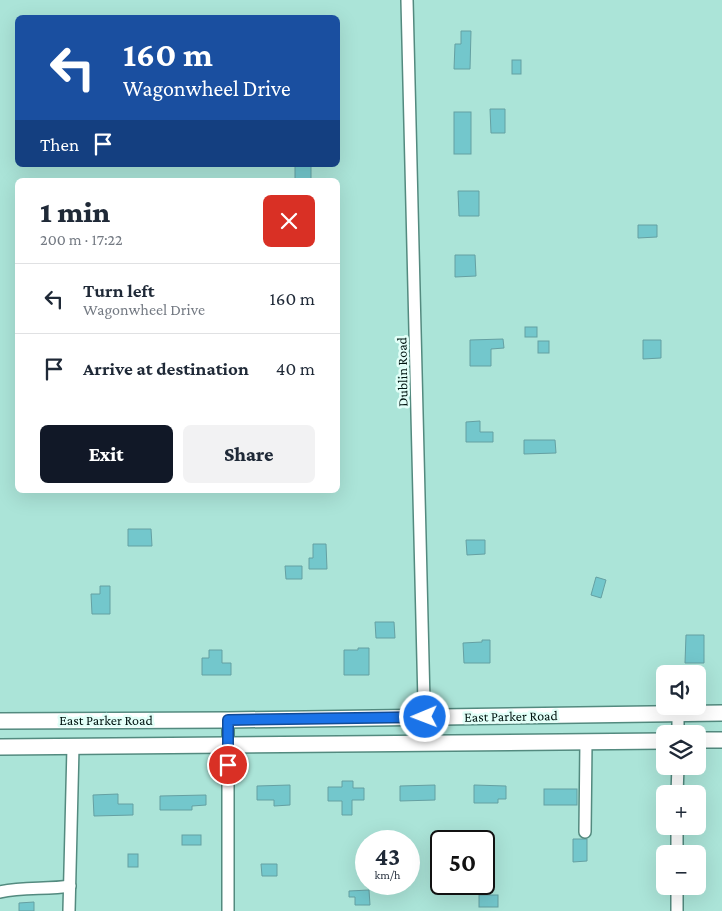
<!DOCTYPE html>
<meta charset="utf-8">
<style>
:root{--surface:#fff;--page:#f2f2f3;--text:#1f2937;--muted:#747a83;--line:#e0e1e3;--accent:#111827}
body{margin:0;font-family:"Crimson Pro",serif;background:var(--page);color:var(--text);height:100vh;display:flex;flex-direction:column;font-size:19px;white-space:nowrap}
*{box-sizing:border-box;margin:0}
p{font-size:16px;color:var(--muted)}
.icon{flex:none;width:28px;height:28px;fill:none;stroke:currentColor;stroke-width:2;stroke-linecap:round;stroke-linejoin:round}
.map{position:relative;flex:1;overflow:hidden}
.drawer{position:absolute;left:15px;top:178px;width:325px;height:315px;display:flex;flex-direction:column;background:var(--surface);border-radius:8px;box-shadow:0 5px 20px #0002}
.drawer>*{flex:none}
.hud{position:absolute;left:15px;top:15px;width:325px;height:152px;border-radius:8px;box-shadow:0 5px 20px #0002;background:#1a4fa0;color:#fff;overflow:hidden}
.controls{position:absolute;left:656px;top:665px;display:grid;gap:10px}
.controls a{display:grid;place-items:center;width:50px;height:50px;border-radius:8px;background:var(--surface);box-shadow:0 5px 20px #0002;font-size:25px}
.speed{position:absolute;left:355px;top:830px;display:flex;gap:10px;font-size:25px;font-weight:700;text-align:center}
.speed>*{display:grid;place-content:center;width:65px;height:65px;border-radius:50%;background:var(--surface);box-shadow:0 5px 20px #0002;line-height:1}
.speed small{font-size:12px;font-weight:400}
.speed .limit{border:2px solid #111;border-radius:8px;background:#fff;color:#111}
.pin{position:absolute;display:grid;place-items:center;width:42px;height:42px;color:#fff;margin:-21px;border:2px solid #fff;border-radius:50%;box-shadow:0 1px 5px #0007}
.me{position:absolute;width:55px;margin:-28px;rotate:269deg;stroke-linejoin:round;filter:drop-shadow(0 0 4px #0008)}
.turn{display:flex;align-items:center;gap:18px;height:105px;padding:0 25px;font-size:22px}
.turn .icon{width:65px;height:65px;stroke-width:2.5}
.turn b{display:block;font-size:35px;line-height:42px}
.then{display:flex;align-items:center;height:48px;padding:0 25px;background:#0003;gap:10px;font-size:19px}
.round{display:grid;place-items:center;flex:none;width:52px;height:52px;border-radius:8px;background:var(--page)}
.head{display:flex;align-items:center;justify-content:space-between;height:85px;padding:0 25px}
h1{font-size:30px;font-weight:800;line-height:38px}
.cta{display:flex;gap:10px;margin-top:auto;padding:10px 25px}
.cta a{flex:1;height:58px;border-radius:8px;background:var(--accent);color:#fff;font-size:20px;font-weight:800;line-height:58px;text-align:center}
.cta a+a{background:var(--page);color:var(--text)}
ul{padding:0;list-style:none}
li{display:flex;align-items:center;gap:15px;height:70px;padding:0 25px;border-top:1px solid var(--line)}
li div{flex:1}
li b{display:block;font-size:19px}
li em{font-style:normal}
.map>svg:first-child{display:block}
.building{fill:#73c7cc;stroke:#65a0a2}
.lines{fill:none;stroke-linecap:round;stroke-linejoin:round}
.minor-casing{stroke:#538a7f;stroke-width:14}
.major-casing{stroke:#538a7f;stroke-width:18}
.minor{stroke:#fff;stroke-width:11}
.major{stroke:#fff;stroke-width:15}
.route-casing{stroke:#114b97;stroke-width:12}
.route{stroke:#1a73e8;stroke-width:9}
.labels{text-anchor:middle;dominant-baseline:central;stroke-width:5;stroke-linejoin:round;paint-order:stroke}
.street-label{font-size:14px;fill:#001410;stroke:#e2fff8}
</style>
<div class="map">
<svg width="722" height="911" viewBox="0 0 722 911">
<rect width="100%" height="100%" fill="#abe4d8"/>
<g class="building">
<polygon points="461,31 471,31 470,69 454,69 455,44 461,44"/>
<rect x="512" y="60" width="9" height="14"/>
<polygon points="490,109 505,109 505,133 491,133"/>
<rect x="454" y="112" width="17" height="42"/>
<rect x="295" y="165" width="16" height="15"/>
<polygon points="458,191 479,191 479,216 459,216"/>
<polygon points="638,225 657,225 657,237 638,238"/>
<polygon points="455,255 475,255 476,276 455,277"/>
<rect x="525" y="327" width="12" height="10"/>
<polygon points="503,339 504,348 491,349 491,366 470,366 470,340"/>
<polygon points="643,340 661,340 661,358 643,359"/>
<rect x="538" y="341" width="11" height="12"/>
<polygon points="480,421 480,432 493,432 493,442 466,442 466,422"/>
<polygon points="524,440 555,440 556,453 524,454"/>
<polygon points="128,529 151,529 152,546 128,546"/>
<polygon points="466,540 485,540 485,554 467,555"/>
<polygon points="313,544 326,544 327,569 309,569 309,558 313,558"/>
<polygon points="285,566 302,566 302,579 286,579"/>
<polygon points="596,577 606,580 601,598 591,595"/>
<polygon points="100,586 110,586 110,614 92,614 91,594 100,594"/>
<polygon points="375,622 394,622 395,638 376,638"/>
<polygon points="686,635 704,635 704,663 685,663"/>
<polygon points="482,640 490,640 490,663 464,663 463,643 482,642"/>
<polygon points="358,648 369,648 369,675 344,675 344,650 358,650"/>
<polygon points="209,650 222,650 222,663 231,663 231,675 202,675 202,658 209,658"/>
<polygon points="342,781 353,781 353,788 364,788 364,800 352,800 352,815 342,815 342,801 328,801 328,787 342,787"/>
<polygon points="290,785 290,805 274,806 274,800 257,800 257,786"/>
<polygon points="435,785 435,800 400,801 400,786"/>
<polygon points="474,785 506,786 506,799 498,799 498,803 474,803"/>
<rect x="544" y="789" width="33" height="16"/>
<polygon points="118,794 118,804 133,804 133,815 94,816 93,795"/>
<polygon points="206,795 206,805 192,806 192,810 160,810 160,796"/>
<rect x="182" y="835" width="19" height="10"/>
<polygon points="573,839 587,839 587,861 573,862"/>
<rect x="128" y="854" width="10" height="13"/>
<polygon points="261,864 277,864 277,876 262,876"/>
<polygon points="369,890 370,905 355,905 355,897 349,897 349,891"/>
<rect x="479" y="895" width="19" height="12"/>
<polygon points="34,902 34,911 19,911 19,903"/>
</g>
<g class="lines">
<defs>
<g id="minor">
<polyline points="407,0 425,744"/>
<polyline points="678,713 678,734"/>
<polyline points="228,720 228,911"/>
<polyline points="677,794 678,766"/>
<polyline points="585,832 586,742"/>
<polyline points="677,854 677,826"/>
<path d="M0 892C22 886 47 890 70 886"/>
<polyline points="69,911 73,747"/>
<polyline points="677,911 677,886"/>
</g>
<g id="major">
<polyline points="0,721 228,720 722,713"/>
<polyline points="698,740 722,740"/>
<polyline points="0,747 665,741"/>
</g>
</defs>
<use href="#minor" class="minor-casing"/>
<use href="#major" class="major-casing"/>
<use href="#minor" class="minor"/>
<use href="#major" class="major"/>
</g>
<g class="lines">
<defs>
<polyline id="route" points="228,765 228,720 425,717"/>
</defs>
<use href="#route" class="route-casing"/>
<use href="#route" class="route"/>
</g>
<g class="labels">
<g class="street-label">
<text transform="translate(402 372) rotate(-91)">Dublin Road</text>
<text transform="translate(511 716) rotate(-1)">East Parker Road</text>
<text x="106" y="720">East Parker Road</text>
</g>
</g>
</svg>
<div class="controls">
<a><svg class="icon" aria-label="sound" viewBox="0 0 24 24"><path d="M4 9h4l5-4v14l-5-4H4zM17 9q2 3 0 6"/></svg></a>
<a><svg class="icon" aria-label="layers" viewBox="0 0 24 24"><path d="M12 4l9 5-9 5-9-5zM3 14l9 5 9-5"/></svg></a>
<a>+</a>
<a>−</a>
</div>
<div class="speed"><div>43<small>km/h</small></div><div class="limit">50</div></div>
<div class="pin" style="left:228px;top:765px;background:#d93025"><svg class="icon" aria-label="arrive" viewBox="0 0 24 24"><path d="M6 21V4h12l-3 4 3 4H6"/></svg></div>
<svg class="me" style="left:425px;top:717px" viewBox="-20 -20 40 40"><circle r="17" fill="#1a73e8" stroke="#fff" stroke-width="3"/><path d="M0-11L8 9 0 5-8 9z" fill="#fff"/></svg>
<div class="hud">
<div class="turn"><svg class="icon" aria-label="left" viewBox="0 0 24 24"><path d="M17 20v-9H6M10 6l-5 5 5 5"/></svg><div><b>160 m</b>Wagonwheel Drive</div></div>
<div class="then">Then<svg class="icon" aria-label="arrive" viewBox="0 0 24 24"><path d="M6 21V4h12l-3 4 3 4H6"/></svg></div>
</div>
<section class="drawer">
<div class="head"><div><h1>1 min</h1><p>200 m · 17:22</p></div><a class="round" style="background:#d93025;color:#fff"><svg class="icon" aria-label="close" viewBox="0 0 24 24"><path d="M6 6l12 12M18 6L6 18"/></svg></a></div>
<ul>
<li><svg class="icon" aria-label="left" viewBox="0 0 24 24"><path d="M17 20v-9H6M10 6l-5 5 5 5"/></svg><div><b>Turn left</b><p>Wagonwheel Drive</p></div><em>160 m</em></li>
<li><svg class="icon" aria-label="arrive" viewBox="0 0 24 24"><path d="M6 21V4h12l-3 4 3 4H6"/></svg><div><b>Arrive at destination</b></div><em>40 m</em></li>
</ul>
<div class="cta"><a>Exit</a><a>Share</a></div>
</section>
</div>
